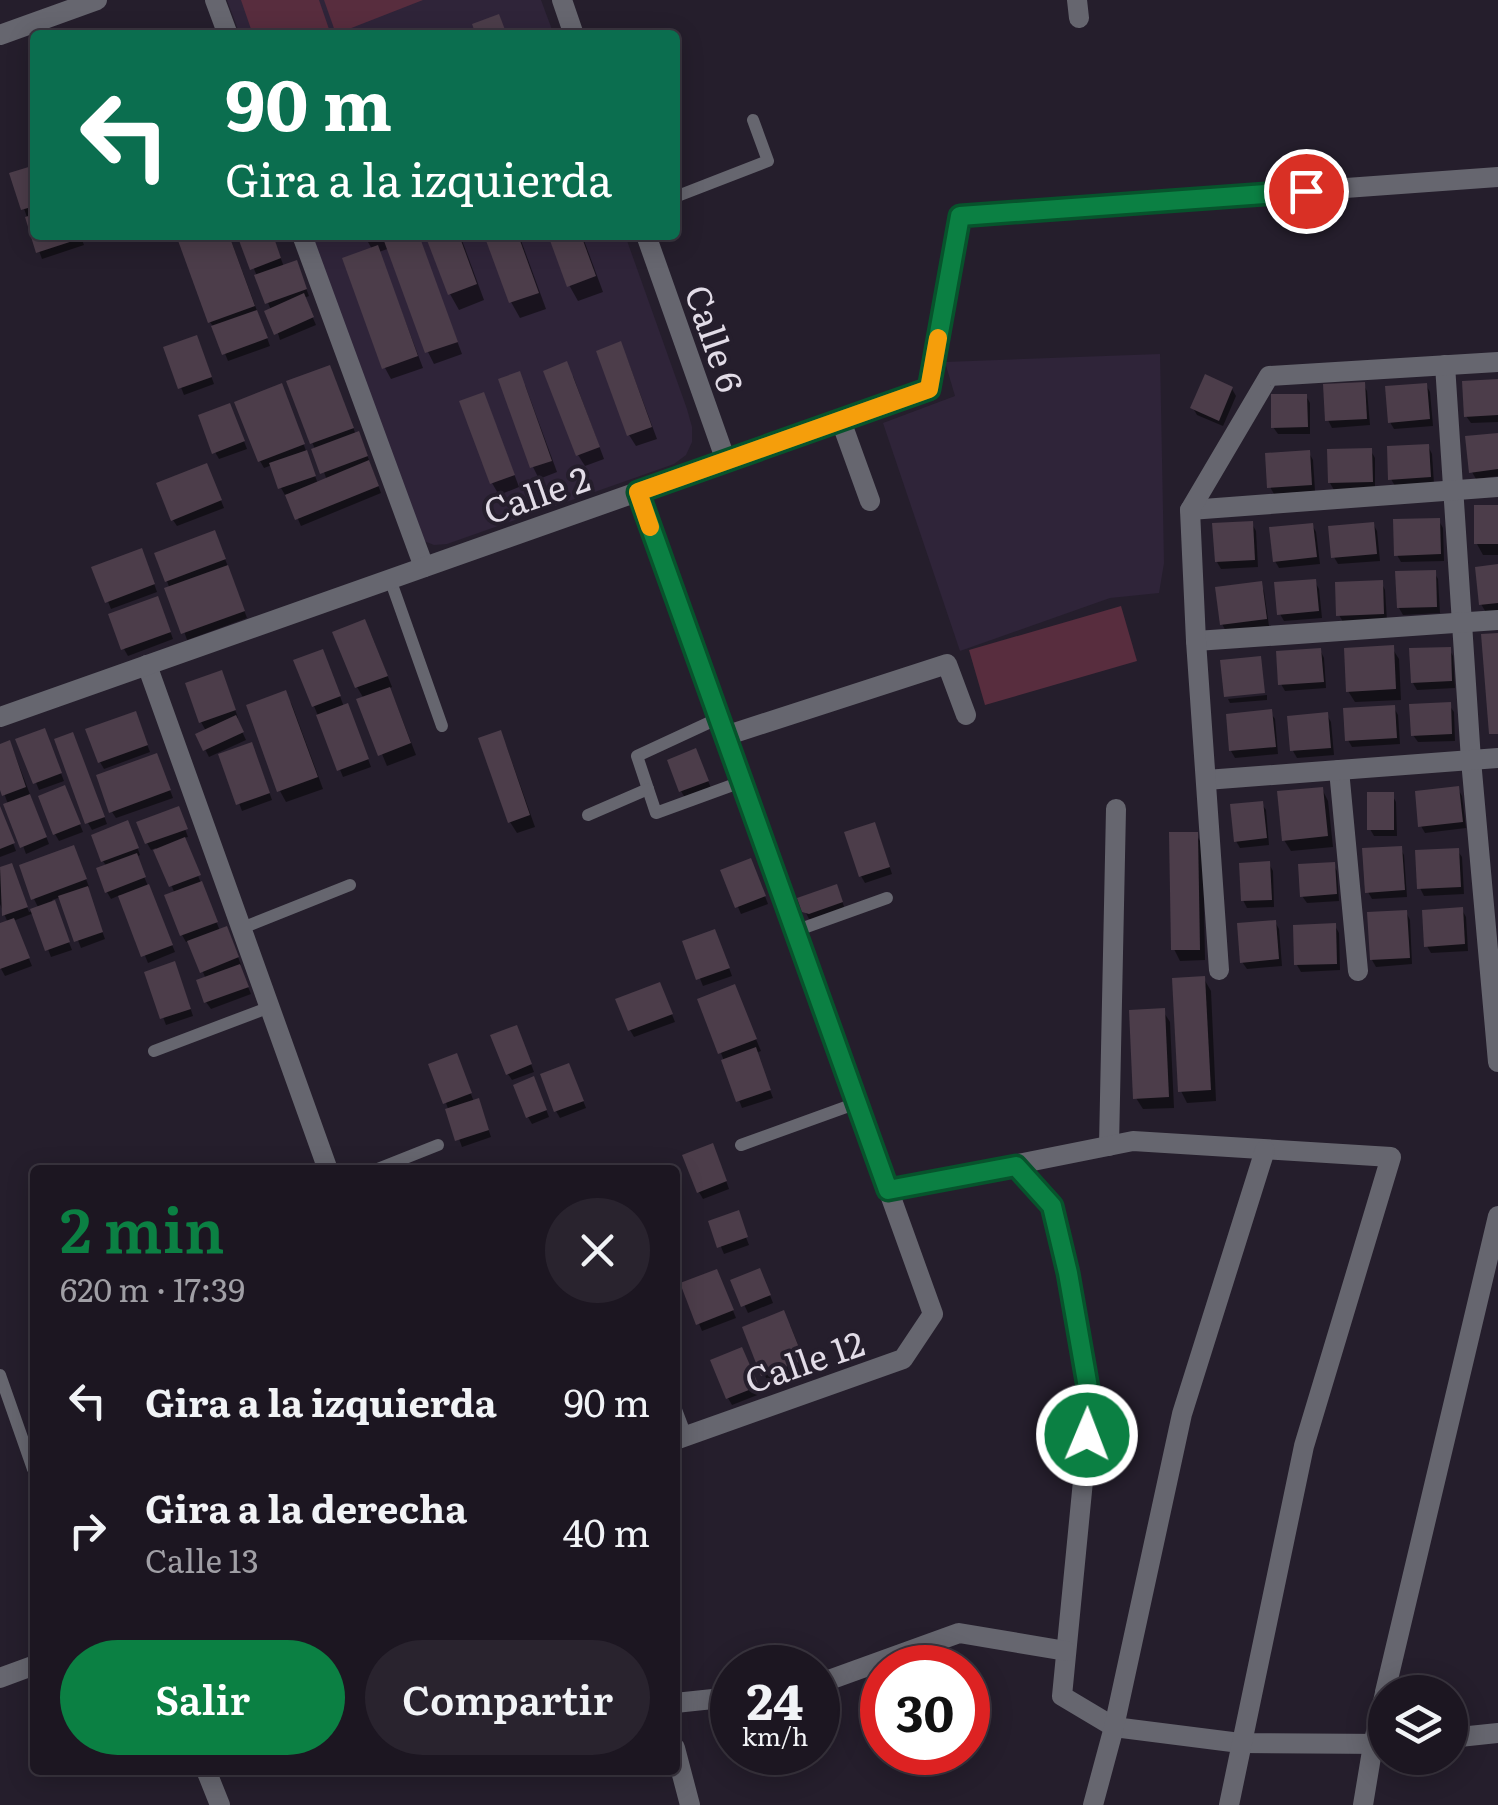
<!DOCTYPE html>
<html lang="es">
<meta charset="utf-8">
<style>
:root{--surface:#1c1621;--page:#29232e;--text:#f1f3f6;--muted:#a09fa5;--line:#3a353f;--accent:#0b8043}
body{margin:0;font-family:Literata,serif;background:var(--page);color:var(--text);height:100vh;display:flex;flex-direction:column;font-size:38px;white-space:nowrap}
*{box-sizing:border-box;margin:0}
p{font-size:32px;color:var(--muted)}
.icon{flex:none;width:55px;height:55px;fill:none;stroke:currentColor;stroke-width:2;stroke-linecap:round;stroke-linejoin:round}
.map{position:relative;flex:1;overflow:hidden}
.side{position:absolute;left:30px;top:1165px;width:650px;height:610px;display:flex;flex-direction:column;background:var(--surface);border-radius:10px;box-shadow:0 5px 25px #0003,0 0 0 2px var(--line)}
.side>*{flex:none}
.banner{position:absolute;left:30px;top:30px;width:650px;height:210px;border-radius:10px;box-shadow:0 5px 25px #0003,0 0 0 2px var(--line);background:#0b6e4f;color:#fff;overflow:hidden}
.tools{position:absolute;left:1368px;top:1675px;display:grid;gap:20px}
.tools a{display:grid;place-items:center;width:100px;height:100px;border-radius:50%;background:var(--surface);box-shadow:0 5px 25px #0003,0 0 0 2px var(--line);font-size:50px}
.speed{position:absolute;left:710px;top:1645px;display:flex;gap:20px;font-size:50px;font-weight:700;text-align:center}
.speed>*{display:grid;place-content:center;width:130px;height:130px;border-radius:50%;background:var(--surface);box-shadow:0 5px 25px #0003,0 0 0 2px var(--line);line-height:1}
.speed small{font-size:25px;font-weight:400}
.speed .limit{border:15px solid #d22;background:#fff;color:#111}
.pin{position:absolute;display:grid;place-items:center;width:85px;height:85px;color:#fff;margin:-42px;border:5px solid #fff;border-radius:50%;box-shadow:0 2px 10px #0007}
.me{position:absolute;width:110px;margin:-55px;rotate:1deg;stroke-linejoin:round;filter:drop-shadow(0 0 8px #0008)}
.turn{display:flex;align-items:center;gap:35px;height:210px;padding:0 30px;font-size:45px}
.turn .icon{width:130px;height:130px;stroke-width:2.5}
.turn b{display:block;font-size:70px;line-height:85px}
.round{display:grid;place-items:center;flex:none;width:105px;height:105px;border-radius:52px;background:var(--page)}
.overview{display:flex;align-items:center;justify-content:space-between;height:170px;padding:0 30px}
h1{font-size:60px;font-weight:600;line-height:75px;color:var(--accent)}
.cta{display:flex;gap:20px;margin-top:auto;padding:20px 30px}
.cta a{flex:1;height:115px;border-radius:60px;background:var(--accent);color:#fff;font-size:40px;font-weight:600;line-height:115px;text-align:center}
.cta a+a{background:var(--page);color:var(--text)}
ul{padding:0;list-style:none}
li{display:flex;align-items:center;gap:30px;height:130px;padding:0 30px}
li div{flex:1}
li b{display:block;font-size:38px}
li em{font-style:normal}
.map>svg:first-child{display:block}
.built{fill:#2f2439}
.pitch{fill:#582d3e}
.shadow{fill:#0007}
.building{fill:#4c3d4a}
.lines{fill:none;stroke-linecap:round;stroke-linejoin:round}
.service{stroke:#66666f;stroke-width:12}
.minor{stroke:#66666f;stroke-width:20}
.route-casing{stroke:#07532c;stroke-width:25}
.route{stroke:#0b8043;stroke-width:18}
.slow{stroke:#f59e0b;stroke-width:18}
.labels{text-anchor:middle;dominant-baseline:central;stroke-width:8;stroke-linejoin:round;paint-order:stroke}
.street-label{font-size:35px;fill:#e2dce7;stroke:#251e2c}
</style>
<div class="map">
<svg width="1498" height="1805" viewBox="0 0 1498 1805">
<rect width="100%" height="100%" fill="#251e2c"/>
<g class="built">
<polygon points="227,0 541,0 554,35 240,35"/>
<polygon points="312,235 625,235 687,409 692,427 692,442 686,455 674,464 447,544 434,545 424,541"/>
<polygon points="1160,354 1164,563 1159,593 1110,598 960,651 883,423 955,396 945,362"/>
</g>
<g class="pitch">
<polygon points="241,0 319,0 331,35 253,35"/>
<polygon points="324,0 423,0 336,34"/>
<polygon points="1121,606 1137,661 985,705 969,650"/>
</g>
<g class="shadow">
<polygon points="35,167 35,235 80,235 84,245 42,259 12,175"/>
<polygon points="179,235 229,235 270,346 228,361 215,329 210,322"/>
<polygon points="240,235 272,235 284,267 299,270 309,296 304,298 316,325 280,340 271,310"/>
<polygon points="364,235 394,235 396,240 409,235 417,235 462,354 434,364 428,352 390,248 379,252 423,368 391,379 385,368 345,259 372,249"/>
<polygon points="428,235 460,235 484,300 459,310 450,294"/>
<polygon points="486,235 519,235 546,309 520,318 511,302"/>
<polygon points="550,235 582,235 603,292 578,301 569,285"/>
<polygon points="620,344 626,356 657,439 636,446 629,435"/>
<polygon points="200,345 214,384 184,395 166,349"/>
<polygon points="333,375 356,435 362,441 381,493 301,526 287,494 285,495 281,488 272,465 264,468 260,461 285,393 318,484 327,480 289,383"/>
<polygon points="573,376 604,459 585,466 578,455"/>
<polygon points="501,380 525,385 557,472 539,479 533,467"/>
<polygon points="1498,381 1498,422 1471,423 1466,416"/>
<polygon points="1363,384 1367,391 1370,425 1332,428 1328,420"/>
<polygon points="1426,385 1430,392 1433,426 1394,429 1390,422"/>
<polygon points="1232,389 1236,396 1223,426 1197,415 1193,408"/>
<polygon points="1306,396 1310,403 1310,434 1278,434 1273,427"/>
<polygon points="462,403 489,407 519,487 499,495 492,483"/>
<polygon points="233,413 247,449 219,459 215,452"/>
<polygon points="1498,435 1498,476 1476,479 1472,472"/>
<polygon points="1428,446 1432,454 1434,484 1395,486 1391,479"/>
<polygon points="1371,451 1375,458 1375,489 1334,490 1330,483"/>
<polygon points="1309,453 1313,460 1315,491 1274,494 1270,487"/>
<polygon points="210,473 224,508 177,526 173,520"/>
<polygon points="1498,508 1498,555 1483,555 1477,544"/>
<polygon points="1439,521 1443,528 1444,561 1401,562 1397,555"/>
<polygon points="1252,524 1256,531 1258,567 1221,569 1217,562"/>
<polygon points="1373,524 1377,531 1380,561 1338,564 1334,557"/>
<polygon points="1312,525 1316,532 1320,564 1279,568 1275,561"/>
<polygon points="218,540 247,618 187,640 167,581"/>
<polygon points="145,558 157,592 111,609 95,569"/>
<polygon points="1498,567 1498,615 1488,616 1481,604"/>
<polygon points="1434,572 1438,579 1440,613 1403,615 1399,608"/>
<polygon points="1315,582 1319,589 1322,618 1284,621 1280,614"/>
<polygon points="1381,582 1385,590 1387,621 1343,622 1339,615"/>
<polygon points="1260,583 1264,591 1269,626 1226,631 1222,624"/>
<polygon points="161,606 173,639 128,656 124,649"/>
<polygon points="371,634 392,687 388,689 395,701 416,755 387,766 360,701 364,699 357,687"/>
<polygon points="1392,648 1399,659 1401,700 1355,702 1348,691"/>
<polygon points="1449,649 1453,656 1455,688 1417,690 1413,683"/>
<polygon points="1320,650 1324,658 1326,688 1285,691 1281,684"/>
<polygon points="326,659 344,707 351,713 371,767 343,777 314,706"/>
<polygon points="225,680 238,718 236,719 246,740 209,757 198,735 206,731 201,722"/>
<polygon points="285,693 292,705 323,789 286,802 280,791 249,707"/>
<polygon points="1267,695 1267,700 1230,703 1228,699"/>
<polygon points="1449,705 1454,712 1455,741 1418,742 1413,735"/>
<polygon points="1394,708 1398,715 1400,744 1352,747 1348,740"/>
<polygon points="1270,712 1275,719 1278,754 1235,758 1231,751"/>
<polygon points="1327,715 1331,722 1334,755 1297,758 1293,751"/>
<polygon points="138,721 150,752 104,769 100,762"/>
<polygon points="500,733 506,745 535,827 517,833 510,822"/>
<polygon points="47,738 64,781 39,790 19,741"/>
<polygon points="76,742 107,824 92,830 88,823"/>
<polygon points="0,747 13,750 49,844 26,854 0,782"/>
<polygon points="220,752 221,756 255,752 272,800 242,811"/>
<polygon points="699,759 711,788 685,798 681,791"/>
<polygon points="160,763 173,798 116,818 112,812"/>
<polygon points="1322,789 1328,801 1333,847 1291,851 1284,840"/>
<polygon points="1458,789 1462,796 1466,828 1425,833 1421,826"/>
<polygon points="68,795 83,832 59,841 55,834"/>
<polygon points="1392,795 1396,802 1397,836 1374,836 1370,829"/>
<polygon points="1261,803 1266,810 1269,845 1240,848 1236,841"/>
<polygon points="0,808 16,851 0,857"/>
<polygon points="179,813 188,837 183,838 220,931 230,936 241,965 239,966 251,994 211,1009 206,1002 206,979 189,941 186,942 182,935 167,896 175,894 156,848 151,850 147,843"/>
<polygon points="131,830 140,855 136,857 175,952 148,963 120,895 111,899 107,892 107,867 103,861"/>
<polygon points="878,832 892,874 865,883 861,876"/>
<polygon points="1196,834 1203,846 1205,960 1180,961 1174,949"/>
<polygon points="1400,848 1404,855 1407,897 1372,899 1368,892"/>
<polygon points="1457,850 1462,857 1464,894 1424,896 1420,888"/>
<polygon points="77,855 89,887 86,888 105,939 81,948 61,897 52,900 72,950 51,957 34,913 13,921 32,966 5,976 0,967 0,926 8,923 0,904 0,870 11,866 29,912 39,909 34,899"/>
<polygon points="1269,864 1273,871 1274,907 1247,908 1243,900"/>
<polygon points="1333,864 1337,871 1339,901 1307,903 1302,896"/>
<polygon points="754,868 768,904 741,914 723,872"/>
<polygon points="840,894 845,910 814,920 809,919 805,911"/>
<polygon points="1462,910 1466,917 1468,951 1431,953 1427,946"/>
<polygon points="1406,912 1410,920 1412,964 1376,967 1372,960"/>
<polygon points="1275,922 1279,929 1282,966 1247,969 1242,962"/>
<polygon points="1335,926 1339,933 1340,970 1301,972 1297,965"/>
<polygon points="718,939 732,976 703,986 685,942"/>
<polygon points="178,972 193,1016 166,1025 147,974"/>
<polygon points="1204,979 1211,991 1216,1101 1187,1103 1181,1091"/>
<polygon points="734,987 761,1051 756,1053 773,1098 742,1108 721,1053"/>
<polygon points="663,992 675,1022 634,1037 630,1030"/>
<polygon points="1163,1011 1170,1022 1174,1108 1143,1109 1136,1098"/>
<polygon points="520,1035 534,1072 512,1080 508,1074"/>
<polygon points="459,1063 474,1102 481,1108 491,1137 462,1147 446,1103"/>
<polygon points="572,1073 586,1108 560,1118 556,1111"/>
<polygon points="537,1086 549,1117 532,1124 528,1117"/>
<polygon points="716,1153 729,1189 703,1199 699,1192"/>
<polygon points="738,1217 749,1245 724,1254 711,1223"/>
<polygon points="763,1278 773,1303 748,1313 733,1281"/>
<polygon points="720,1279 736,1318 702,1331 683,1284"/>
<polygon points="790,1325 809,1372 770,1387 745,1329"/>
<polygon points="745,1357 760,1394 732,1405 728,1398"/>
</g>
<g class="building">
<polygon points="499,14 507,35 476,35 472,24"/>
<polygon points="35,165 35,206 21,210 9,173"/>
<polygon points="35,214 35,235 81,235 82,238 36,253 25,217"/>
<polygon points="176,235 229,235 255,306 208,323"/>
<polygon points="237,235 273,235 281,258 250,270"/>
<polygon points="401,235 419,235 458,342 425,353 384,241"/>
<polygon points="425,235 459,235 477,284 448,295"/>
<polygon points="484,235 518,235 539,293 509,303"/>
<polygon points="548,235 581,235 596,276 567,287"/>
<polygon points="378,245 418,356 382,369 342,258"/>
<polygon points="297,260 307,289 265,304 254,275"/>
<polygon points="304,293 314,317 274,335 264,311"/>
<polygon points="257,310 268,338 222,355 211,326"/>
<polygon points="197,335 212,377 178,389 163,347"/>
<polygon points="621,341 652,427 627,436 596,351"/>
<polygon points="567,361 600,447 576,456 543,371"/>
<polygon points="330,365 354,428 310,444 286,381"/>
<polygon points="520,371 552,461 530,468 498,379"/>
<polygon points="1205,374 1233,387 1219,421 1190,408"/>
<polygon points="1498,379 1498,415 1464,417 1462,381"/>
<polygon points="1365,382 1367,419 1325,421 1323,384"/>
<polygon points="282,383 305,444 258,462 234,402"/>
<polygon points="1427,383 1430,419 1388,423 1385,386"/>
<polygon points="484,392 515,475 490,484 459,401"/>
<polygon points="1271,394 1307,394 1308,427 1271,428"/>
<polygon points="230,403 245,441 212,454 198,415"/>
<polygon points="359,431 368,456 320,474 311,449"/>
<polygon points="1498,433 1498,469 1469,473 1465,436"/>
<polygon points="1429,444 1431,477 1388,480 1387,446"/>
<polygon points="1372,448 1373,482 1328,483 1327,449"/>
<polygon points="307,450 316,476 278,489 269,463"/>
<polygon points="1310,450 1312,485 1267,488 1265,453"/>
<polygon points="369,460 379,486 295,520 285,495"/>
<polygon points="207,463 222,500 171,521 156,483"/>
<rect x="1474" y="505" width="24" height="39"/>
<polygon points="1440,518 1441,554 1394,556 1393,519"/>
<polygon points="1253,521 1255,560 1215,562 1212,523"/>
<polygon points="1374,522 1377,554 1331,558 1328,526"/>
<polygon points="1313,523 1317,557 1273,562 1269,527"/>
<polygon points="215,530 226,559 165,582 154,553"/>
<polygon points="142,548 155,584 105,603 91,567"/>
<polygon points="1498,564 1498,603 1479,605 1475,567"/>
<polygon points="228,565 245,611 181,634 164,588"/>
<polygon points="1436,570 1437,607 1397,608 1395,571"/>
<polygon points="1316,579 1319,611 1277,615 1274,582"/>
<polygon points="1383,580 1384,614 1336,616 1335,582"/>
<polygon points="1262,581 1267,619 1220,625 1215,587"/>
<polygon points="158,596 171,632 121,650 108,614"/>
<polygon points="365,619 388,676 355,688 332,632"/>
<polygon points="1498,633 1498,734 1489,734 1481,634"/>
<polygon points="1394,645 1396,689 1346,692 1344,648"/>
<polygon points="1451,647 1452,681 1411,683 1409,648"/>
<polygon points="1321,648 1324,682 1278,685 1276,651"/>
<polygon points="323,649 341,696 312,707 293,660"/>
<polygon points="1261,656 1265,693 1224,697 1220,660"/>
<polygon points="222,670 236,710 199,723 185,683"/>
<polygon points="390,687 411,743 378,756 356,699"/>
<polygon points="286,690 318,777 277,792 246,705"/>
<polygon points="1451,702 1452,734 1411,736 1409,704"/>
<polygon points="348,703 369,759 337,771 316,715"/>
<polygon points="1395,705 1397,738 1345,741 1343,708"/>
<polygon points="1272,709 1276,747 1229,751 1226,714"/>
<polygon points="136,711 148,745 98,763 85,729"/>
<polygon points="1328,712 1331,748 1290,751 1287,716"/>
<polygon points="236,715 244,732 203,751 195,734"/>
<polygon points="45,728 62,773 33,784 15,739"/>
<polygon points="501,730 530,815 508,823 478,738"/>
<polygon points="73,732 105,817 85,824 54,739"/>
<polygon points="10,740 26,787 2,796 0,790 0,744"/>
<polygon points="252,742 270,793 236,805 218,754"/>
<polygon points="696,748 709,781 679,792 667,760"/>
<polygon points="157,753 171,790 109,813 96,775"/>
<polygon points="65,785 81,824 53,835 38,796"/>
<polygon points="1459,786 1463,822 1418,827 1415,791"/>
<polygon points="1323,787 1328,836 1282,841 1277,791"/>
<rect x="1367" y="792" width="27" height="38"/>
<polygon points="30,794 47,837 20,848 3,804"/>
<polygon points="1263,801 1267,838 1234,842 1230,804"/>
<polygon points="0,806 15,843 0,849"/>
<polygon points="179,806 188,829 145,844 136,822"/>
<polygon points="128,820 139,848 101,862 91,835"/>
<polygon points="875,822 890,867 859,877 844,832"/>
<polygon points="1169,832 1198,832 1200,950 1171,950"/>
<polygon points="185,837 201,875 169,887 153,850"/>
<polygon points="74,845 87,879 31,900 19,865"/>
<polygon points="1402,846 1405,890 1365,893 1362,848"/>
<polygon points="1459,848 1461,887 1417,889 1415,850"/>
<polygon points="137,853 146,877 105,893 96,868"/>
<polygon points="751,858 766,896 735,908 720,870"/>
<polygon points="1270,861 1272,900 1241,901 1239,863"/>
<polygon points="1335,862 1337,894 1300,897 1298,864"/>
<polygon points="12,863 28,907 2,916 0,867"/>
<polygon points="202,881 218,922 180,936 164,895"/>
<polygon points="149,884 173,945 141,957 118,896"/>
<polygon points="837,884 843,902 809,914 802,912 797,898"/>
<polygon points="88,886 103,932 74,942 58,896"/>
<polygon points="55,900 70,942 45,951 30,909"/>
<polygon points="1463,907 1465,944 1424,947 1422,910"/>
<polygon points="1407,910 1410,958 1370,960 1367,912"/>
<polygon points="14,918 30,958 0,969 0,923"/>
<polygon points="1276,920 1279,959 1240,963 1237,923"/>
<polygon points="1336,923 1337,964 1294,965 1293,925"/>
<polygon points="227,926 239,957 200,973 187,941"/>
<polygon points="715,929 730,968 696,980 682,941"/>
<polygon points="175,961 191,1009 160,1019 144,972"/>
<polygon points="240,964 249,987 204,1003 196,980"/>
<polygon points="1205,976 1211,1090 1178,1092 1172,978"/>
<polygon points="660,982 673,1014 628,1031 615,999"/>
<polygon points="735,984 757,1039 718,1054 697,999"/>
<polygon points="1165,1008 1169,1097 1133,1099 1129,1010"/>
<polygon points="517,1025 532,1064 506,1075 490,1035"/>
<polygon points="756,1047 771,1090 736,1102 721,1060"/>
<polygon points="457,1053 472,1093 443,1104 428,1064"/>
<polygon points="569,1063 584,1101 554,1112 540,1074"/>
<polygon points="534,1076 547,1110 526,1118 513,1085"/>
<polygon points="479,1098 489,1130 455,1141 445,1109"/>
<polygon points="713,1143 727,1181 697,1193 682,1155"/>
<polygon points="739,1210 748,1237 717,1248 708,1221"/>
<polygon points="760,1268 771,1295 741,1307 730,1280"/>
<polygon points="717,1269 734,1310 696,1325 680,1283"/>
<polygon points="784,1310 804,1360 761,1376 742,1327"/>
<polygon points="742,1347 759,1386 726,1399 710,1360"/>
</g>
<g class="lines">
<g class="service">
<polyline points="675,197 768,161 753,120"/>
<polyline points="390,579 442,726"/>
<polyline points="719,718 637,756 656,813 741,782"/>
<polyline points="588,815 648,789"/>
<polyline points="242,928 350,885"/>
<polyline points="795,931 887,898"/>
<polyline points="154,1051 270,1007"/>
<polyline points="741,1145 857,1103"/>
<polyline points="375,1170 438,1145"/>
<polyline points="0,1375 33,1469 35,1468"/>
<polyline points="675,1407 686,1436"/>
</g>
<g class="minor">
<polyline points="215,0 228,35"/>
<polyline points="562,0 574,35"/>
<polyline points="1077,0 1079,18"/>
<polyline points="0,35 97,0"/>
<polyline points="302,235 424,567"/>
<polyline points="646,235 726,461"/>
<polyline points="1445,365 1471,760 1498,1062"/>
<polyline points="841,421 870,501"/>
<polyline points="637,492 933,1314 903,1359 675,1440"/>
<polyline points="1190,510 1498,487"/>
<polyline points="1196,641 1498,620"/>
<polyline points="147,665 328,1170"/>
<polyline points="0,717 929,389 960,216 1498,177"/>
<polyline points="725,736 947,664 966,715"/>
<polyline points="1339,770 1358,971"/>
<polyline points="1206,780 1498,758"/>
<polyline points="1219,970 1196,641 1190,510 1269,376 1498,362"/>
<polyline points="1109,1146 1116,809"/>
<polyline points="1016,1166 1052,1205 1068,1273 1091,1399 1062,1696 1114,1727 1240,1743 1385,1744"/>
<polyline points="888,1190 1133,1141 1391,1157 1304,1446 1229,1805"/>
<polyline points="0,1678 35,1665"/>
<polyline points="818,1684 959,1633 1066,1651"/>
<polyline points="1385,1692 1498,1216"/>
<polyline points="675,1703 732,1697"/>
<polyline points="1450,1738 1498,1733"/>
<polyline points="675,1748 690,1805"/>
<polyline points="206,1770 220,1805"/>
<polyline points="1093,1805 1114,1727 1182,1414 1265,1150"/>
<polyline points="1363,1805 1373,1745 1385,1693"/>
</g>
</g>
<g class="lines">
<defs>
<polyline id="route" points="1087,1435 1090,1399 1068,1273 1052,1206 1016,1166 888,1190 638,492 929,389 960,216 1306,191"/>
</defs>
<use href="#route" class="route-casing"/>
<use href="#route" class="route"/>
<polyline class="slow" points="650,527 638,492 929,389 938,338"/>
</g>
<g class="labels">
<g class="street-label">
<text transform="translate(716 338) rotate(71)">Calle 6</text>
<text transform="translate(536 493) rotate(-19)">Calle 2</text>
<text transform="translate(804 1360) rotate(-19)">Calle 12</text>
</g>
</g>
</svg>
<div class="tools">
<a><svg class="icon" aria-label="layers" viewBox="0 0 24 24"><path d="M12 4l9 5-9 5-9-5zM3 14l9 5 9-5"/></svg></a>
</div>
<div class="speed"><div>24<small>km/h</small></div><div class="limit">30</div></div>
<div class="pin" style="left:1306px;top:191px;background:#d93025"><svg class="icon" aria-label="arrive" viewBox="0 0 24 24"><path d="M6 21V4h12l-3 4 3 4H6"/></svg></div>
<svg class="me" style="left:1087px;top:1435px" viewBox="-20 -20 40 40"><circle r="17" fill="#0b8043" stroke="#fff" stroke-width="3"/><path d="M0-11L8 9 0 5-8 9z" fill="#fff"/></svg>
<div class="banner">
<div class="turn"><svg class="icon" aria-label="left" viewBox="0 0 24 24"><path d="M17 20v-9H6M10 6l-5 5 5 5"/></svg><div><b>90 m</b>Gira a la izquierda</div></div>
</div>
<section class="side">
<div class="overview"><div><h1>2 min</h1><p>620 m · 17:39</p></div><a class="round"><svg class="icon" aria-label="close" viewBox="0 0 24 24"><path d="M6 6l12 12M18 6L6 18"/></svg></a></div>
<ul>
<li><svg class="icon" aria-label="left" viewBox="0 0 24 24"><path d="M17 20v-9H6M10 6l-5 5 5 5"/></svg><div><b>Gira a la izquierda</b></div><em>90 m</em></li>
<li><svg class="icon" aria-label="right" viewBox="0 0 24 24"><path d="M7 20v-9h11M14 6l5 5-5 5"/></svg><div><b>Gira a la derecha</b><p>Calle 13</p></div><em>40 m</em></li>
</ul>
<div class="cta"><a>Salir</a><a>Compartir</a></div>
</section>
</div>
